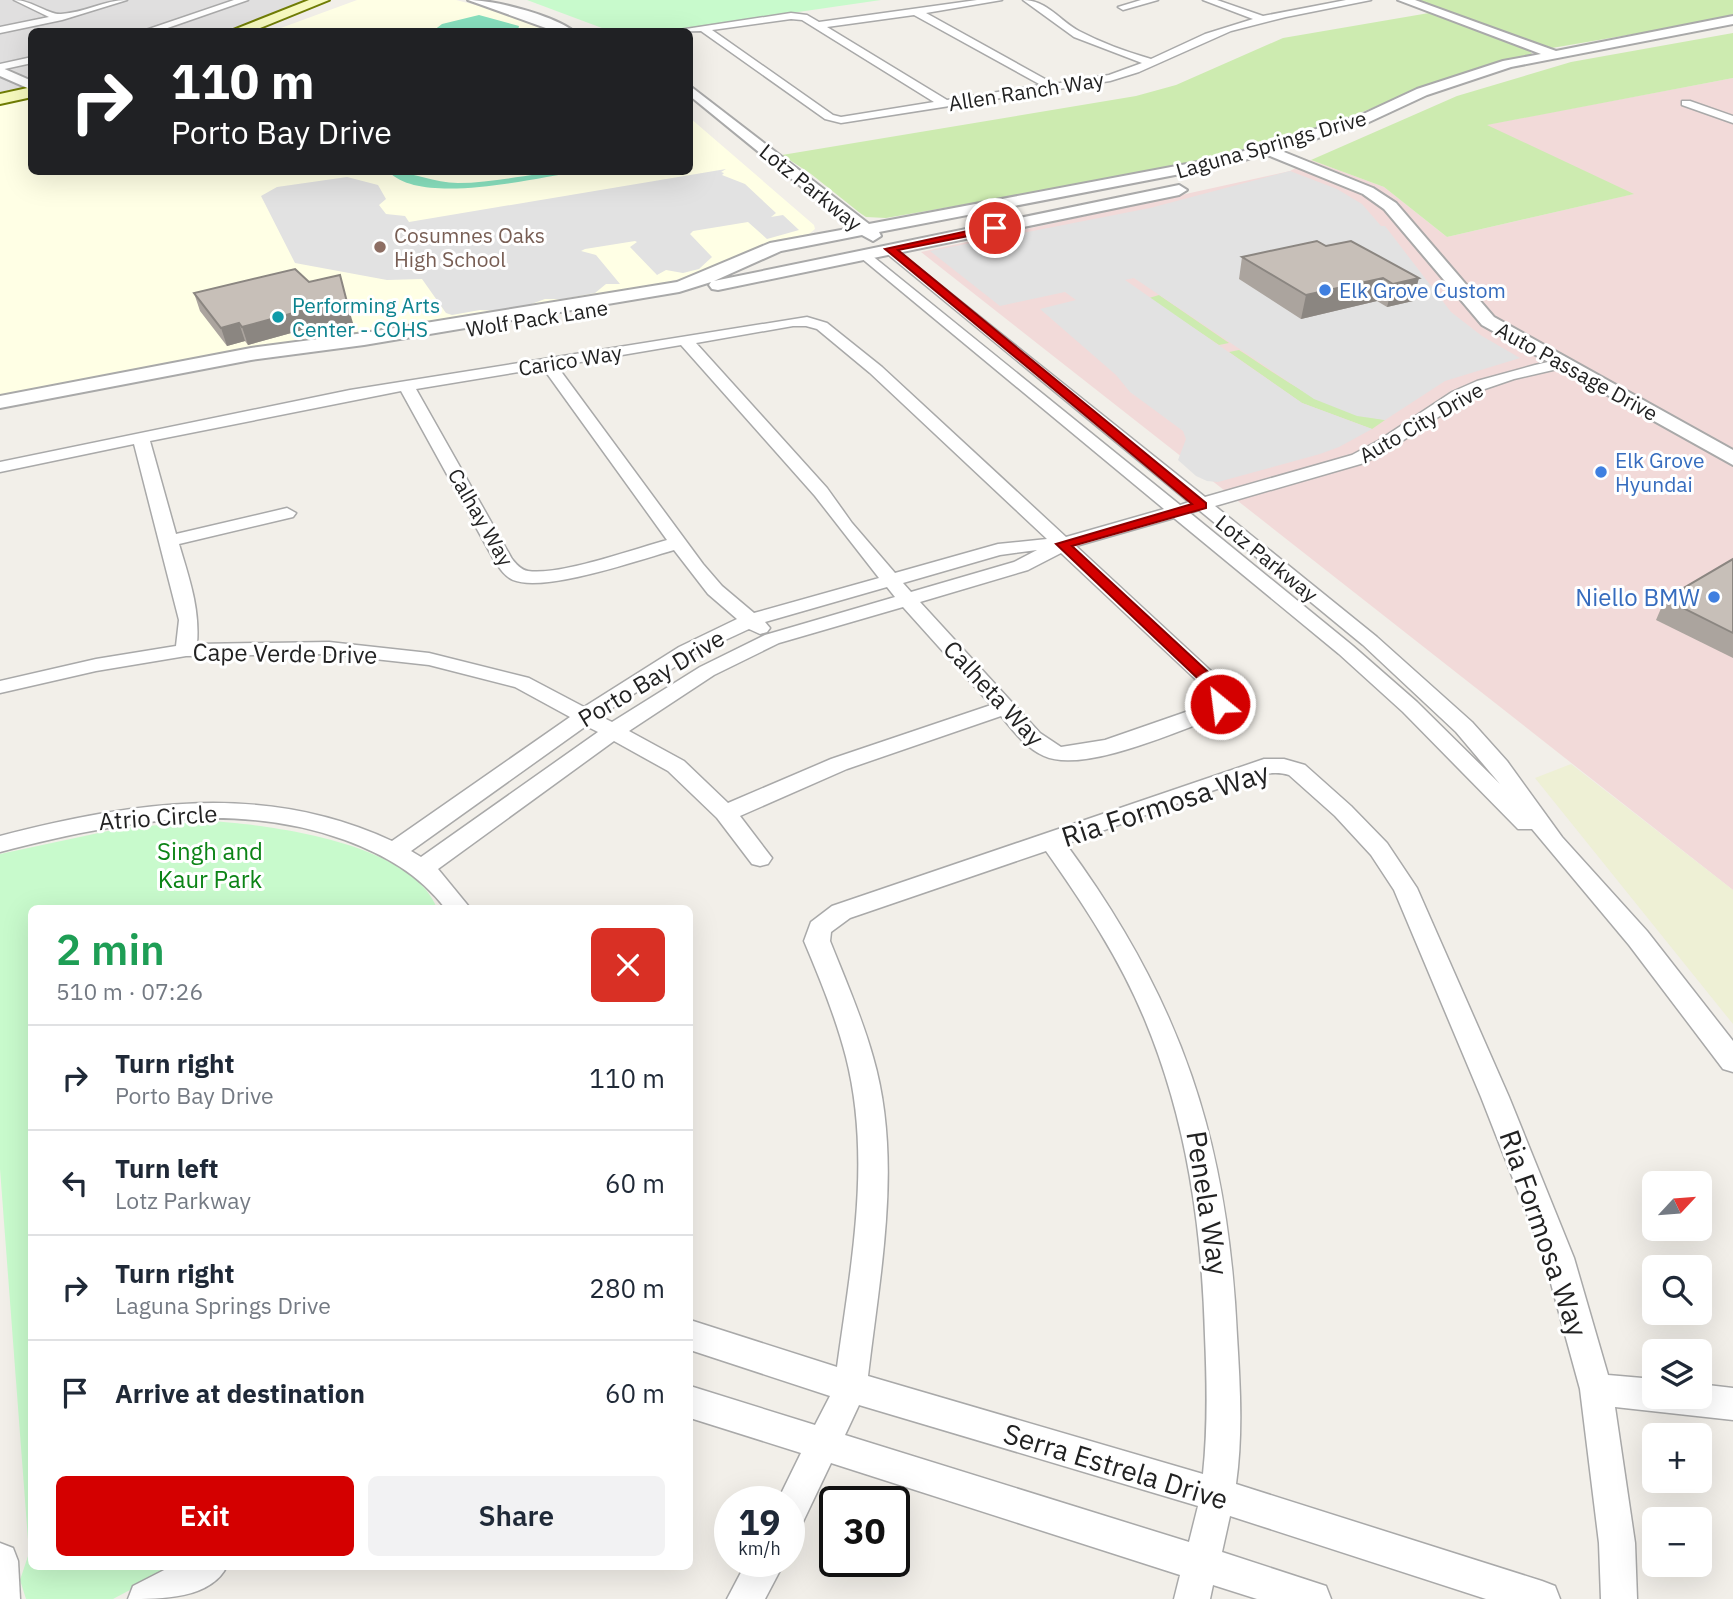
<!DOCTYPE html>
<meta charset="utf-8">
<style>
:root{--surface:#fff;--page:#f2f2f3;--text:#1f2937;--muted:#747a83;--line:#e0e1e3;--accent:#d40000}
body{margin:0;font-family:"IBM Plex Sans",sans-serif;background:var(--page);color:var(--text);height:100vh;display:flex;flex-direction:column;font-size:26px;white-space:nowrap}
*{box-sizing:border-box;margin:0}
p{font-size:23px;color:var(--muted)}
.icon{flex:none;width:38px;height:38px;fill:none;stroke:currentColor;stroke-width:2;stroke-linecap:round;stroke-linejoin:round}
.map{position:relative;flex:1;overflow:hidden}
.sheet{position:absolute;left:28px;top:905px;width:665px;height:665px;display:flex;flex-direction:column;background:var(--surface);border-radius:10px;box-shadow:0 7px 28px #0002}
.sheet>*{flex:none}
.banner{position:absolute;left:28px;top:28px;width:665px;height:147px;border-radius:10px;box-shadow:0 7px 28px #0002;background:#202124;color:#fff;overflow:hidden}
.needle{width:46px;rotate:64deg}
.controls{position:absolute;left:1642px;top:1171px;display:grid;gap:14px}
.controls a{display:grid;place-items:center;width:70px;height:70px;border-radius:10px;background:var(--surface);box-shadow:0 7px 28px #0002;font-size:35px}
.speed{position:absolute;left:714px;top:1486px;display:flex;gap:14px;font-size:35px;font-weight:700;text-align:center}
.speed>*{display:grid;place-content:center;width:91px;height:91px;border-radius:50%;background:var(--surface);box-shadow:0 7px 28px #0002;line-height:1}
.speed small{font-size:18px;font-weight:400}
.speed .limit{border:4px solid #111;border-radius:10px;background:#fff;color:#111}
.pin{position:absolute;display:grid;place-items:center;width:60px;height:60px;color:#fff;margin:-30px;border:4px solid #fff;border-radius:50%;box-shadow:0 2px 7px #0007}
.me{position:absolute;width:77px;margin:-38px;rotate:331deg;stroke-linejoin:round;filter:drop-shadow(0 0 5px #0008)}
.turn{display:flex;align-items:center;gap:24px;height:147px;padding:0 28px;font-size:32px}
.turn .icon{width:91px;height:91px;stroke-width:2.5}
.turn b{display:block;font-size:49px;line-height:60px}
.round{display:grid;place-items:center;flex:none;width:74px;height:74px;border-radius:10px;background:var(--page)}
.summary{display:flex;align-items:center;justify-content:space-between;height:119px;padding:0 28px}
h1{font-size:42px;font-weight:600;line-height:52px;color:#1e9e55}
.action{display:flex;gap:14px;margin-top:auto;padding:14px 28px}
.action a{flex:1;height:80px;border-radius:10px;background:var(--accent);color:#fff;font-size:28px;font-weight:600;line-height:80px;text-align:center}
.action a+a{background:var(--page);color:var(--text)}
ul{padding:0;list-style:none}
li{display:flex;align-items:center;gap:21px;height:105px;padding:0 28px;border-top:2px solid var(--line)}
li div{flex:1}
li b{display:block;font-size:26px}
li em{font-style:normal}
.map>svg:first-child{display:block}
.residential{fill:#e0dfdf}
.commercial{fill:#f2dad9}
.education{fill:#ffffe5}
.farmland{fill:#eef0d5}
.grass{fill:#cdebb0}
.park{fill:#c8facc}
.pitch{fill:#88e0be}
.parking{fill:#e2e2e2}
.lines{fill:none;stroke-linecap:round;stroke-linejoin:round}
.minor-casing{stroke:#a9a9a9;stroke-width:3}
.tertiary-casing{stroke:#a9a9a9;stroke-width:4}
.secondary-casing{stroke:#707d05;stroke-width:4}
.minor{fill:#fff;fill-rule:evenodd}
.tertiary{fill:#fff;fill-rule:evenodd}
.secondary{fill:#f7fabf;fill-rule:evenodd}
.wall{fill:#aba49e}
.shaded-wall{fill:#8b8681}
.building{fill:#c7bfb8;stroke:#8b8681;stroke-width:2}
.route{fill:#d40000;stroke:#8a0000;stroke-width:2}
.education-dot{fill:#8d6e63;stroke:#fff;stroke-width:2.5}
.shop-dot{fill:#3f7fe0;stroke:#fff;stroke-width:2.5}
.culture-dot{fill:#0f9aa8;stroke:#fff;stroke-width:2.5}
.labels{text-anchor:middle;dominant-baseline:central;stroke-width:6;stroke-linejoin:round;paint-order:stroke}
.far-street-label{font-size:21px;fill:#222;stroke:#fff}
.far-education-label{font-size:21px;fill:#785e54;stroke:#fff;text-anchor:start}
.far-shop-label{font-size:21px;fill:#366cbe;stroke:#fff;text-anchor:start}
.far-culture-label{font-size:21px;fill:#0d838f;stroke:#fff;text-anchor:start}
.shop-label{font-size:24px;fill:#366cbe;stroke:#fff;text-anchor:end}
.street-label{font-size:24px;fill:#222;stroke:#fff}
.park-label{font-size:24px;fill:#0c8416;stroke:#fff}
.near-street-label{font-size:28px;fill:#222;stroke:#fff}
</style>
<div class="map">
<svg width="1733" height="1599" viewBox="0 0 1733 1599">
<rect width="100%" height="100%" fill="#f2efe9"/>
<polygon class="residential" points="0,0 322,0 235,31 32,32 31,90 0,96"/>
<polygon class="commercial" points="1733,78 1733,890 921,252 1290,171 1311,160 1384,187 1447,237 1633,194 1485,125"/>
<g class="education">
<polygon points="357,0 456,0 515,15 560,32 270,32"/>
<polygon points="31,95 32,172 690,172 690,118 814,225 815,229 809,234 776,240 682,278 628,293 378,333 297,342 0,395 0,102"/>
</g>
<polygon class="farmland" points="1571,764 1733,890 1733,1024 1535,778"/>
<g class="grass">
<polygon points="1414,0 1733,0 1733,17 1552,48"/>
<polygon points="1429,13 1528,49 1532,54 1444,79 1345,119 1233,155 1177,168 886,218 866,217 860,213 811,174 782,155 1136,96 1176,85 1283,38"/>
<polygon points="1733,33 1733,78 1487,125 1634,194 1447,237 1384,187 1311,160 1457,96 1571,62"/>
<polygon points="1159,295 1229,343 1219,345 1149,298"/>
<path d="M1239 350C1288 382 1326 411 1385 420L1372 429 1302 403 1229 352Z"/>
</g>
<g class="park">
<polygon points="527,0 881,0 659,32 610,31"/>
<path d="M211 821C272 825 412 843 437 908H32V1566H175L113 1599H26L20 1580 29 1553 0 1169V854L122 828Z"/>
</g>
<g class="pitch">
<polygon points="479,15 519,26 518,30 433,31 442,24"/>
<path d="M389 172C412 171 433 183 458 183 498 183 536 171 577 172 534 178 422 206 389 172Z"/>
</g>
<g class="parking">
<polygon points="726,169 721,172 724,173 722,175 745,184 776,213 771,217 783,215 799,230 767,239 748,222 693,231 690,234 712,257 699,269 683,273 666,270 657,275 630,247 637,242 635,241 585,249 581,251 596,255 620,284 606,284 595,293 563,299 545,299 526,306 499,311 480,310 452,315 446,313 422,279 387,280 295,263 261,196 277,187 347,177 378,185 386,199 379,205 386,214 405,216 409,222"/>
<polygon points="1290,171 1337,189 1362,204 1381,226 1385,226 1451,312 1482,336 1520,358 1445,381 1385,420 1357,416 1314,399 1134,278 1125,280 1302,403 1372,429 1339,447 1320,454 1218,482 1207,481 1196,476 1178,460 1186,439 1183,431 1130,392 1116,375 1040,309 1076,300 1065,292 1000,306 930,251 1150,208"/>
</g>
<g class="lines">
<defs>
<g id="minor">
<path d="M14 0C32 0 48 15 61 14 84 13 104 0 127 0L62 20 0 33V27L49 17Z"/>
<polygon points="234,0 248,0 156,32 140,32"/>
<path d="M977 0H1002L926 13 1054 84 1109 75 1142 63 1074 37 1023 0C1047 0 1060 21 1079 31 1102 43 1127 52 1151 59L1205 34 1253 19 1203 0H1217L1263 16 1346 0H1371L1286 17 1231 31 1139 72 1110 81 841 123 825 119 701 31 666 32 791 13 807 15 819 22ZM914 15 1041 85 947 100 827 27ZM791 19 802 20 934 102 841 117 833 115 712 30Z"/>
<polygon points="1141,0 1158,0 1123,10 1118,7"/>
<polygon points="32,57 32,63 0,70 0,64"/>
<polygon points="1682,101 1690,101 1733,116 1733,123 1682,105"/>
<path d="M890 245 1205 497 1352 455 1378 441 1452 392 1477 381 1535 365 1561 359 1566 361 1569 364 1566 367 1514 379 1476 392 1390 449 1364 463 1215 506 1377 637 1472 722 1507 761 1562 837 1647 931 1733 1041V1072L1723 1069 1629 945 1532 829H1518L1403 712 1339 654 1174 518 1076 546 1223 682 1233 696 1227 709 1219 716C1178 731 1083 774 1044 756 1026 748 1013 731 1001 716L847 769 740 816 772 858 768 864 760 866 752 864 717 818 668 771 614 741 438 869 470 908H445C419 874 385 855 345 840 231 799 114 823 0 852V836C132 802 264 781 392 841L570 717 515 687 429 665 329 654 186 656 96 671 0 693V681L96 659 176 646 179 620 134 444 0 472V462L350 390 807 317 827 323 882 367 1066 537 1164 509 860 257 858 254 865 250 1180 505 1189 502 885 252 883 249ZM793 326H806L817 329 870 373 1047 539 998 544 895 573 852 523 827 488 696 343ZM681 345 815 496 879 578 754 613 722 586 703 564 557 366ZM543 368 667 540C634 549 559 576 528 571 521 570 516 564 512 559L416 389ZM401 391 494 560C499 567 504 576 513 580 544 593 639 560 674 550L708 594 737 619 679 647 584 707 529 678 429 653 329 642 197 644C200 608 189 578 179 544L293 517 296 513 287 508 176 534 150 441ZM1199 510 1363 645 1456 732 1500 784 1417 702 1353 646 1190 513ZM1037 550 1014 562 911 592 903 583 1000 555ZM1061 553 1208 691 1211 696 1210 701 1203 706 1105 740 1061 747 1040 733 920 602 1028 570ZM887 587 895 597 765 635 700 667 612 722 600 716 693 655 749 629 760 634 767 632 770 628 765 622ZM903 607 991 705 831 759 728 803 684 761 629 731 714 675 779 643ZM586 726 598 732 421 857 411 851Z"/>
<path d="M1264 759H1284L1305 765 1351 806 1387 843 1417 888 1509 1097 1574 1258 1608 1375 1654 1379V1396H1699V1384L1733 1388V1420L1615 1407 1635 1543 1637 1599H1601L1599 1543 1580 1389 1544 1258 1481 1097 1394 890 1371 855 1335 816 1289 775C1276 771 1263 774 1250 777L1066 844C1182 1002 1228 1141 1237 1336 1240 1385 1243 1435 1236 1484L1542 1581 1555 1586 1560 1599H1486L1230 1516 1222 1552 1326 1586 1331 1599H1257L1213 1585 1210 1599H1174L1180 1575 831 1463 801 1526 789 1531V1502H777L801 1453 690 1418V1386L815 1425 830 1396 690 1350V1320L837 1367C851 1265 872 1159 846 1057 836 1018 820 979 804 941L811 922 832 906ZM1046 851C1084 905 1120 959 1145 1020 1187 1121 1202 1228 1205 1336 1207 1382 1208 1428 1203 1474L868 1376C880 1272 903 1160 873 1057 862 1017 845 979 830 941L831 932 850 918ZM859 1405 1198 1506 1189 1542 845 1435Z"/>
<polygon points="0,1543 13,1548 18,1561 20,1599 0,1599"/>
<polygon points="747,1561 785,1561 765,1599 727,1599"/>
<path d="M172 1566H227C211 1599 161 1599 128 1599L133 1586Z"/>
</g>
<g id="tertiary">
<path d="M468 0C495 0 553 15 575 32H557Z"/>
<polygon points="1398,0 1415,0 1556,51 1733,16 1733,24 1511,67 1427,95 1369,122 1279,150 1373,188 1396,203 1494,317 1733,450 1733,465 1482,325 1384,209 1363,194 1265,154 1227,165 879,232 881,236 873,241 862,235 781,251 714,281 1179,185 1187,190 1179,195 718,290 712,289 709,285 711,282 679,292 364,345 251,360 0,408 0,396 251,348 364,333 677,282 770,243 852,228 690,96 690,86 869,224 1224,157 1359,116 1417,89 1503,61 1541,54"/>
<polygon points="0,67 32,81 32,90 0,76"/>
</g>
<g id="secondary">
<polygon points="309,0 329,0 250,32 228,32"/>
<polygon points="32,87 32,97 0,104 0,94"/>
</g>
</defs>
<use href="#minor" class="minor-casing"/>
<use href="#tertiary" class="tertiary-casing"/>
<use href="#secondary" class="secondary-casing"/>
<use href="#minor" class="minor"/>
<use href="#tertiary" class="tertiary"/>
<use href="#secondary" class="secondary"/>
</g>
<g class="wall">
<polygon points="1351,241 1413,301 1387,307 1377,301 1301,319 1239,279 1242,257 1326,246"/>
<polygon points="295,269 353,323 332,326 331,322 248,345 245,341 227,346 200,311 194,293"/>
<polygon points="1733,559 1733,658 1656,620 1665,599"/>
</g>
<g class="shaded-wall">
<polygon points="1383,278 1377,301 1301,319 1306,295"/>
<polygon points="1419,278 1413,301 1387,307 1393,284"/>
<polygon points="326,304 331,322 248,345 242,327"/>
<polygon points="348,306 353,323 332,326 327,309"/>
<polygon points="239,323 245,341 227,346 221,328"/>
</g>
<g class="building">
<polygon points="1317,241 1326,246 1351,241 1419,278 1393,284 1383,278 1306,295 1242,257"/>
<polygon points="295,269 309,282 340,275 348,306 327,309 326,304 242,327 239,323 221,328 194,293"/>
<polygon points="1733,559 1733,633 1665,599"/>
</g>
<polygon class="route" points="995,225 999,228 998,230 898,250 1206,503 1206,508 1072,546 1221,684 1229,696 1225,708 1215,708 1214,696 1210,690 1056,544 1192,504 885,249"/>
<circle class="education-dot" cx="380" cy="247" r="7"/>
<g class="shop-dot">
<circle cx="1325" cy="290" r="7"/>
<circle cx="1601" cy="472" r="7"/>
<circle cx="1714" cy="597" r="7"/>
</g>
<circle class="culture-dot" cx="278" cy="317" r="7"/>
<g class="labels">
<g class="far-street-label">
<text transform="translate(1026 91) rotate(-9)">Allen Ranch Way</text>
<text transform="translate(1271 144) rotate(-16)">Laguna Springs Drive</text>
<text transform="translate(811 187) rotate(39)">Lotz Parkway</text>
<text transform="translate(537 318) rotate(-9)">Wolf Pack Lane</text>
<text transform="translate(570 360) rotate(-9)">Carico Way</text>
<text transform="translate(1577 371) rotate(29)">Auto Passage Drive</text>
<text transform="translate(1421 422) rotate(-30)">Auto City Drive</text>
<text transform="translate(481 517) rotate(60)">Calhay Way</text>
<text transform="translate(1267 558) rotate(39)">Lotz Parkway</text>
</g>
<g class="far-education-label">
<text x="394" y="235">Cosumnes Oaks<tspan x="394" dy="24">High School</tspan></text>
</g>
<g class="far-shop-label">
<text x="1339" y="290">Elk Grove Custom</text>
<text x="1615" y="460">Elk Grove<tspan x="1615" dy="24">Hyundai</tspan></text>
</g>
<g class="far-culture-label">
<text x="292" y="305">Performing Arts<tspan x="292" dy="24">Center - COHS</tspan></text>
</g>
<g class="shop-label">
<text x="1700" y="597">Niello BMW</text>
</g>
<g class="street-label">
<text transform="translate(285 653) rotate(1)">Cape Verde Drive</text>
<text transform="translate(651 678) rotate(-31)">Porto Bay Drive</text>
<text transform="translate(994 693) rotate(47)">Calheta Way</text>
<text transform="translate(158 817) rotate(-4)">Atrio Circle</text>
</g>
<g class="park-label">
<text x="210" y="851">Singh and<tspan x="210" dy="28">Kaur Park</tspan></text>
</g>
<g class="near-street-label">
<text transform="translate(1165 804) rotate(-18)">Ria Formosa Way</text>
<text transform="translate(1208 1203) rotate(81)">Penela Way</text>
<text transform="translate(1544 1233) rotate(71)">Ria Formosa Way</text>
<text transform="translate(1116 1466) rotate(17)">Serra Estrela Drive</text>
</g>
</g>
</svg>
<div class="controls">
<a><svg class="needle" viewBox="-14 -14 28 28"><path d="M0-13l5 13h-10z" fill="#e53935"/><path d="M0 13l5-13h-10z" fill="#747a83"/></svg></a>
<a><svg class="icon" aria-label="search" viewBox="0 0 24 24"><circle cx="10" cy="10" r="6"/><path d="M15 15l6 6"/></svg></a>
<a><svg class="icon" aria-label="layers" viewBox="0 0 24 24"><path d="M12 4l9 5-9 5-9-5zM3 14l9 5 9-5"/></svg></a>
<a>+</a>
<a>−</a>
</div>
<div class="speed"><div>19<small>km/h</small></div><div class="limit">30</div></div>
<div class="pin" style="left:995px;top:228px;background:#d93025"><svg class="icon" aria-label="arrive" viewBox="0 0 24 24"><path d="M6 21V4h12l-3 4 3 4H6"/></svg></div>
<svg class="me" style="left:1220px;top:704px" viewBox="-20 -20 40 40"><circle r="17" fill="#d40000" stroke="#fff" stroke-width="3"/><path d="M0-11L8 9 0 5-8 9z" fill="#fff"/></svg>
<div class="banner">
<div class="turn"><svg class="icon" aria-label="right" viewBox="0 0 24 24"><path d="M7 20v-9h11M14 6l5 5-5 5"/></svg><div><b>110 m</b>Porto Bay Drive</div></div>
</div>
<section class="sheet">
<div class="summary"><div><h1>2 min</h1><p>510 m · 07:26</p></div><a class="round" style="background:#d93025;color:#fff"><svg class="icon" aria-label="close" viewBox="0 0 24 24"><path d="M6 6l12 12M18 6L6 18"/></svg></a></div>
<ul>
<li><svg class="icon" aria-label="right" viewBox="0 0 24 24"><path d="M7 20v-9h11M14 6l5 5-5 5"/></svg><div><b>Turn right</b><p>Porto Bay Drive</p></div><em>110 m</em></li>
<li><svg class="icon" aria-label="left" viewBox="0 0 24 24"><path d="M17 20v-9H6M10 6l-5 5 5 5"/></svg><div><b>Turn left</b><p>Lotz Parkway</p></div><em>60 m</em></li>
<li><svg class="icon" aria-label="right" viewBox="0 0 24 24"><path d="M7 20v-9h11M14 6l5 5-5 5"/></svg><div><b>Turn right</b><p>Laguna Springs Drive</p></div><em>280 m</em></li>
<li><svg class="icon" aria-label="arrive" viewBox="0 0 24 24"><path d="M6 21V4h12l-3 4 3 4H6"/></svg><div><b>Arrive at destination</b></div><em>60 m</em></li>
</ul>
<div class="action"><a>Exit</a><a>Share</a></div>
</section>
</div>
